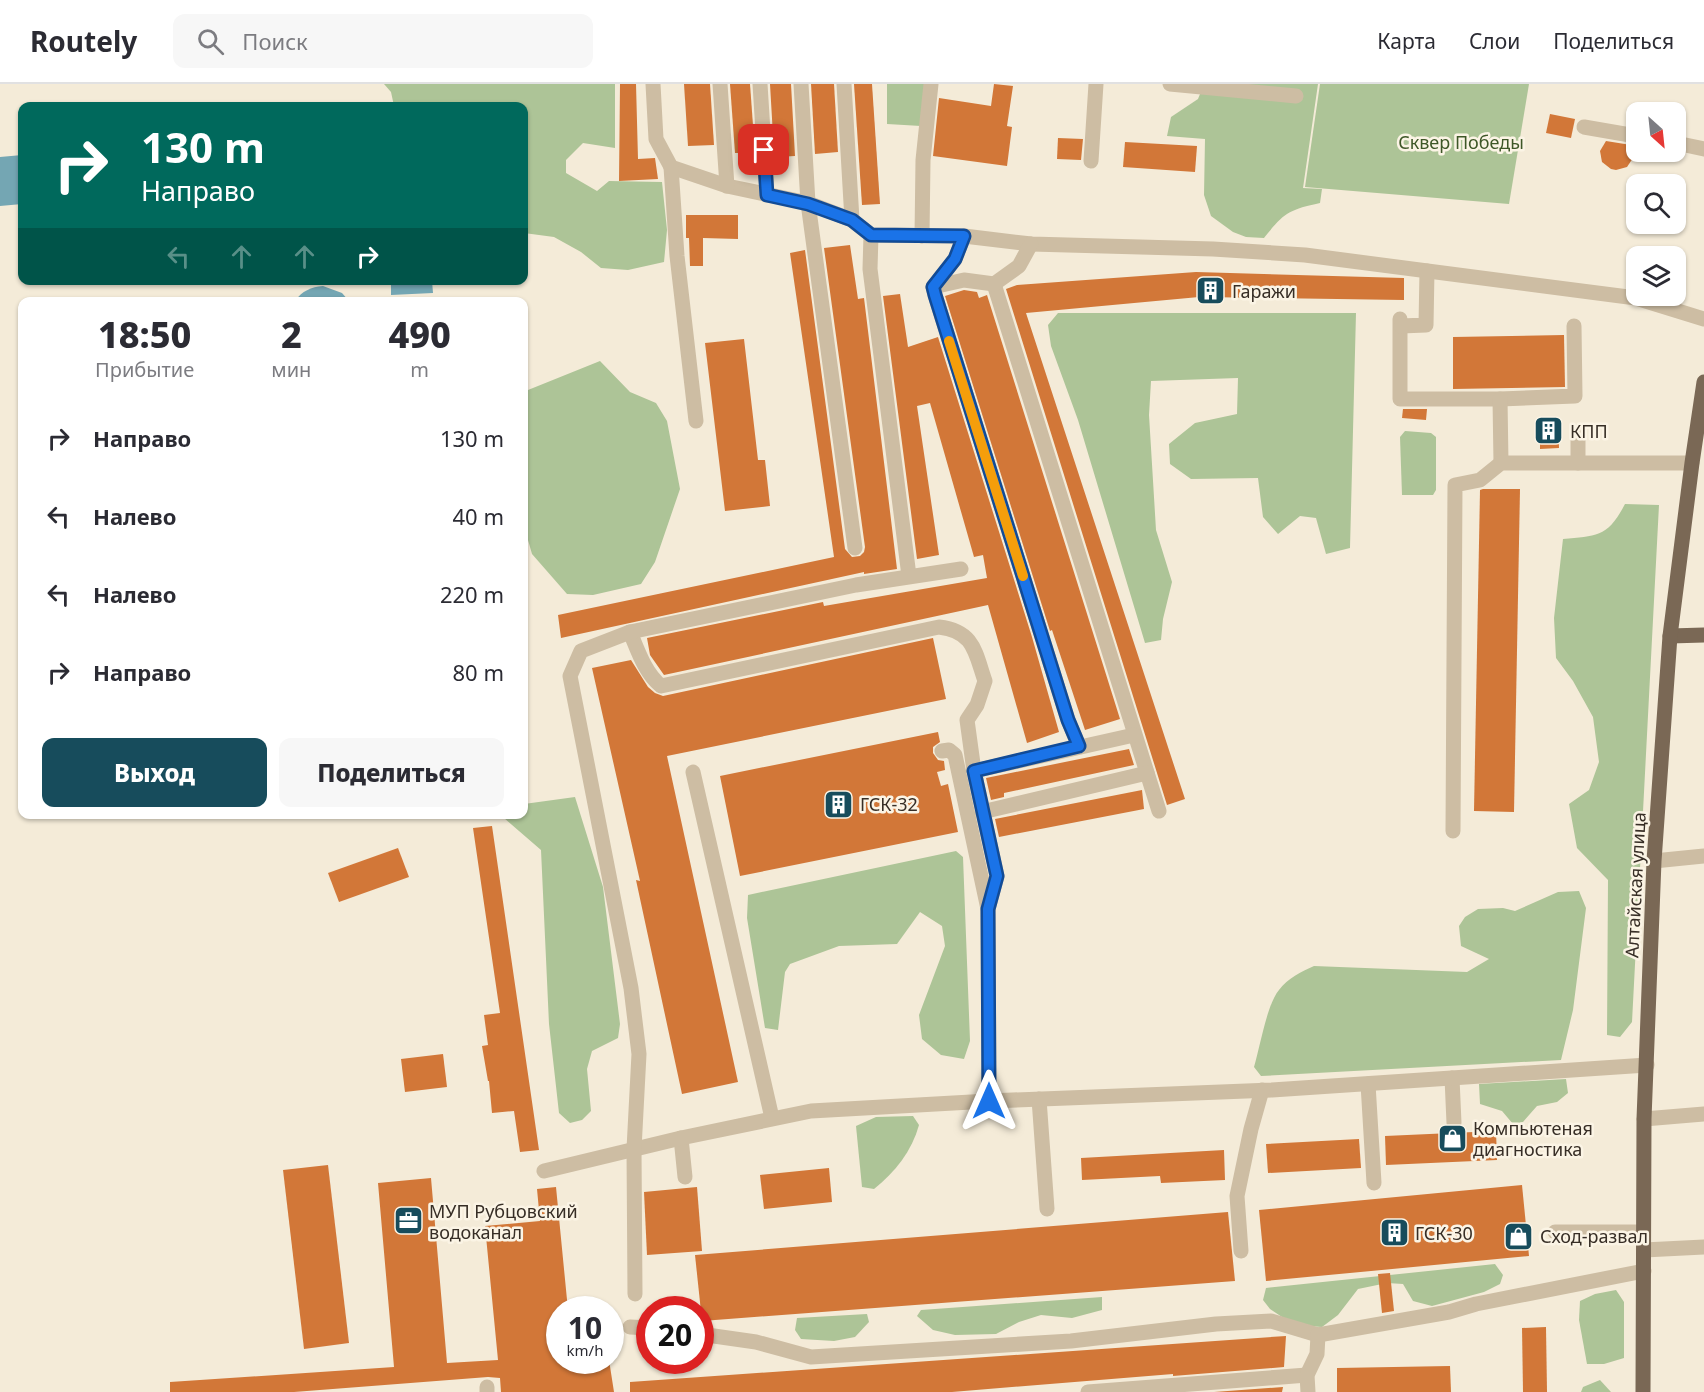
<!DOCTYPE html>
<html lang="ru">
<meta charset="utf-8">
<style>
:root{--surface:#fff;--page:#f7f7f7;--text:#2b2b33;--muted:#7c7c81;--line:#e1e1e2;--accent:#174c5c}
body{margin:0;font-family:"Noto Sans",sans-serif;background:var(--page);color:var(--text);height:100vh;display:flex;flex-direction:column;font-size:22px;white-space:nowrap}
*{box-sizing:border-box;margin:0}
p{font-size:20px;color:var(--muted)}
.icon{flex:none;width:33px;height:33px;fill:none;stroke:currentColor;stroke-width:2;stroke-linecap:round;stroke-linejoin:round}
.map{position:relative;flex:1;overflow:hidden}
.details{position:absolute;left:18px;top:213px;width:510px;height:522px;display:flex;flex-direction:column;background:var(--surface);border-radius:12px;box-shadow:0 2px 4px #0004}
.details>*{flex:none}
.top-card{position:absolute;left:18px;top:18px;width:510px;height:183px;border-radius:12px;box-shadow:0 2px 4px #0004;background:#00695c;color:#fff;overflow:hidden}
.needle{width:39px;rotate:153deg}
.buttons{position:absolute;left:1626px;top:18px;display:grid;gap:12px}
.buttons a{display:grid;place-items:center;width:60px;height:60px;border-radius:12px;background:var(--surface);box-shadow:0 2px 4px #0004;font-size:30px}
.speed{position:absolute;left:546px;top:1212px;display:flex;gap:12px;font-size:30px;font-weight:700;text-align:center}
.speed>*{display:grid;place-content:center;width:78px;height:78px;border-radius:50%;background:var(--surface);box-shadow:0 2px 4px #0004;line-height:1}
.speed small{font-size:15px;font-weight:400}
.speed .limit{border:9px solid #d22;background:#fff;color:#111}
.pin{position:absolute;display:grid;place-items:center;width:51px;height:51px;color:#fff;margin:-26px;border-radius:12px;box-shadow:0 3px 9px #0006}
.me{position:absolute;width:66px;margin:-33px;rotate:0deg;stroke-linejoin:round;filter:drop-shadow(0 0 4px #0008)}
.turn{display:flex;align-items:center;gap:21px;height:126px;padding:0 24px;font-size:27px}
.turn .icon{width:78px;height:78px;stroke-width:2.5}
.turn b{display:block;font-size:42px;line-height:51px}
.lanes{display:flex;align-items:center;height:57px;padding:0 24px;background:#0003;justify-content:center;gap:30px;direction:ltr}
.lanes .off{opacity:.35}
.eta{display:flex;justify-content:space-evenly;align-items:center;height:102px;text-align:center}
.eta b{font-size:36px;font-weight:800;line-height:42px}
.action{display:flex;gap:12px;margin-top:auto;padding:12px 24px}
.action a{flex:1;height:69px;border-radius:12px;background:var(--accent);color:#fff;font-size:24px;font-weight:800;line-height:69px;text-align:center}
.action a+a{background:var(--page);color:var(--text)}
ul{padding:0;list-style:none}
li{display:flex;align-items:center;gap:18px;height:78px;padding:0 24px}
li div{flex:1}
li b{display:block;font-size:22px}
li em{font-style:normal}
header{display:flex;align-items:center;gap:36px;box-sizing:border-box;height:84px;padding:0 30px;background:var(--surface);border-bottom:2px solid var(--line)}
header strong{font-size:28px}
nav{display:flex;gap:33px;margin-inline-start:auto;font-size:21px}
.search{width:420px;height:54px;background:var(--page);display:flex;align-items:center;gap:15px;box-sizing:border-box;padding:0 21px;border-radius:12px;color:var(--muted);font-size:22px}
.map>svg:first-child{display:block}
.green{fill:#adc497}
.water{fill:#74a6b3}
.building{fill:#d27738}
.lines{fill:none;stroke-linecap:round;stroke-linejoin:round}
.minor{stroke:#cdbda3;stroke-width:15}
.major{stroke:#7a6855;stroke-width:15}
.route-casing{stroke:#114b97;stroke-width:15}
.route{stroke:#1a73e8;stroke-width:10}
.slow{stroke:#f59e0b;stroke-width:10}
.labels{text-anchor:middle;dominant-baseline:central;stroke-width:5;stroke-linejoin:round;paint-order:stroke}
.park-label{font-size:18px;fill:#3e5727;stroke:#fbf4e5}
.poi-label{font-size:18px;fill:#372e26;stroke:#fbf4e5;text-anchor:start}
.street-label{font-size:18px;fill:#372e26;stroke:#fbf4e5}
</style>
<header>
<strong>Routely</strong>
<div class="search"><svg class="icon" aria-label="search" viewBox="0 0 24 24"><circle cx="10" cy="10" r="6"/><path d="M15 15l6 6"/></svg>Поиск</div>
<nav><a>Карта</a><a>Слои</a><a>Поделиться</a></nav>
</header>
<div class="map">
<svg width="1704" height="1308" viewBox="0 0 1704 1308">
<rect width="100%" height="100%" fill="#f4ebd8"/>
<g class="green">
<polygon points="384,0 615,0 615,64 583,59 566,76 566,89 597,107 609,97 662,98 667,146 664,178 628,186 601,184 581,168 554,153 524,149 524,22 394,22 391,8"/>
<polygon points="887,0 926,0 921,42 887,40"/>
<path d="M1204 0H1318L1303 104 1322 105 1320 119C1288 126 1284 129 1264 154L1246 153 1233 148 1211 132 1204 111 1205 55 1167 52 1171 33 1198 15Z"/>
<polygon points="1320,0 1529,0 1509,120 1305,103"/>
<polygon points="1058,229 1356,229 1350,464 1326,470 1316,434 1300,432 1278,450 1263,433 1258,394 1191,395 1170,380 1169,360 1195,339 1237,330 1238,294 1151,297 1149,331 1156,446 1172,498 1163,535 1161,556 1145,559 1078,336 1051,262 1048,241"/>
<polygon points="600,277 630,308 656,319 667,337 680,405 655,478 641,500 593,511 567,510 532,470 524,442 524,312 528,306"/>
<polygon points="1405,347 1431,349 1436,353 1436,406 1433,411 1402,411 1400,353"/>
<path d="M1625 420 1659 421 1632 938 1620 953 1607 951 1608 796 1577 764 1569 720 1589 706 1599 678 1593 633 1573 597 1556 574 1554 534 1563 455C1597 452 1608 453 1625 420Z"/>
<polygon points="575,713 603,803 620,940 618,954 592,967 587,985 591,1027 582,1036 570,1039 559,1029 549,940 541,766 504,734 505,731 524,730 524,720"/>
<polygon points="956,767 963,773 970,957 964,975 941,971 922,955 919,931 945,862 942,842 920,828 897,860 839,862 790,880 785,888 778,946 765,944 747,834 748,811"/>
<path d="M1579 807 1586 824 1573 926 1561 976 1261 992 1254 983C1260 963 1267 920 1279 906 1288 894 1301 888 1314 882L1467 888 1489 875 1461 862 1459 842 1465 833 1478 825 1503 824 1515 827 1558 808Z"/>
<polygon points="1566,995 1568,1009 1557,1018 1537,1022 1523,1038 1513,1040 1502,1027 1480,1020 1479,1000"/>
<path d="M913 1032 919 1041C912 1067 895 1088 874 1105L862 1103 856 1042 876 1033Z"/>
<polygon points="1495,1180 1503,1191 1500,1200 1484,1208 1432,1222 1413,1217 1403,1200 1387,1199 1358,1205 1338,1231 1322,1243 1294,1241 1270,1225 1263,1216 1266,1204"/>
<polygon points="1616,1206 1624,1218 1624,1274 1604,1280 1587,1280 1579,1236 1580,1217 1595,1210"/>
<polygon points="1102,1213 1102,1226 1072,1234 1041,1231 1019,1238 996,1250 955,1251 933,1246 917,1232 921,1226"/>
<polygon points="867,1230 869,1238 855,1253 834,1257 801,1255 795,1246 797,1234"/>
<polygon points="1600,1296 1611,1308 1581,1308 1583,1303"/>
</g>
<g class="water">
<polygon points="22,71 22,120 0,122 0,73"/>
<polygon points="391,197 432,197 433,209 391,211"/>
<path d="M323 202 342 209 349 217H295C302 207 311 203 323 202Z"/>
</g>
<g class="building">
<polygon points="620,0 636,0 638,75 655,74 658,95 619,97"/>
<polygon points="684,0 710,0 714,61 688,62"/>
<polygon points="730,0 750,0 755,69 735,69"/>
<polygon points="770,0 791,0 795,72 777,73 777,69 774,69"/>
<polygon points="811,0 834,0 838,68 815,70"/>
<polygon points="854,0 872,0 880,120 862,121"/>
<polygon points="994,0 1013,2 1007,42 1012,43 1007,82 933,72 939,14 991,22"/>
<polygon points="1550,30 1575,35 1571,54 1546,49"/>
<polygon points="1058,54 1083,55 1081,76 1057,75"/>
<polygon points="1606,57 1631,61 1633,74 1627,83 1616,86 1611,85 1602,78 1600,67"/>
<polygon points="1125,58 1197,62 1195,88 1123,83"/>
<polygon points="686,131 738,131 738,155 703,154 703,182 690,182 689,154 686,154"/>
<polygon points="850,161 858,215 864,214 897,485 864,490 864,488 561,554 558,531 834,473 790,169 805,166 845,465 852,473 860,472 864,468 865,463 824,164"/>
<polygon points="1196,188 1404,194 1404,216 1199,213 1026,229 1185,715 1167,721 1006,205 1017,201"/>
<polygon points="964,206 977,208 979,214 987,211 1120,635 1085,646 1052,546 1050,547 945,212"/>
<polygon points="900,210 908,263 938,253 1032,553 1059,648 1027,659 988,521 664,591 650,571 647,554 823,518 824,522 987,494 983,471 974,473 930,319 917,322 939,471 917,475 883,212"/>
<polygon points="1564,251 1565,303 1453,305 1453,253"/>
<polygon points="744,255 758,376 765,376 770,422 725,427 705,259"/>
<polygon points="1403,325 1427,325 1426,336 1402,334"/>
<polygon points="1558,335 1559,364 1540,365 1540,336"/>
<polygon points="1483,405 1520,405 1514,728 1474,727 1480,406"/>
<polygon points="933,554 946,615 667,672 738,998 682,1010 636,796 640,797 592,584 631,576 648,603 655,609 663,612"/>
<polygon points="938,648 940,658 933,663 933,669 938,676 944,677 945,686 937,688 941,702 948,700 958,748 740,792 720,692"/>
<polygon points="1129,665 1134,681 1004,709 1004,713 991,716 986,694"/>
<polygon points="1142,706 1144,725 999,753 995,735"/>
<polygon points="492,742 539,1066 520,1068 514,1027 492,1029 489,997 488,997 482,962 488,961 484,931 500,929 473,744"/>
<polygon points="398,764 409,793 339,818 328,789"/>
<polygon points="443,970 447,1003 405,1008 401,975"/>
<polygon points="1496,1047 1497,1076 1386,1081 1385,1052"/>
<polygon points="1359,1055 1361,1084 1268,1089 1266,1060"/>
<polygon points="1224,1066 1225,1096 1161,1099 1160,1092 1082,1096 1081,1074"/>
<polygon points="328,1081 349,1259 304,1265 283,1086"/>
<polygon points="829,1084 832,1118 764,1125 760,1091"/>
<polygon points="431,1094 447,1279 498,1276 485,1142 540,1137 537,1105 556,1103 568,1226 560,1226 560,1276 609,1276 614,1308 501,1308 500,1294 488,1293 294,1308 170,1308 170,1298 394,1283 378,1099"/>
<polygon points="1522,1101 1529,1172 1266,1197 1259,1126"/>
<polygon points="697,1103 702,1167 647,1171 644,1108"/>
<polygon points="1228,1128 1235,1197 702,1237 695,1171"/>
<polygon points="1390,1189 1394,1227 1382,1229 1378,1190"/>
<polygon points="1546,1243 1547,1308 1523,1308 1522,1244"/>
<polygon points="1286,1252 1284,1283 1173,1292 1173,1290 952,1308 630,1308 630,1298"/>
<polygon points="1450,1282 1451,1308 1337,1308 1337,1284"/>
<polygon points="1283,1303 1282,1308 1214,1308"/>
</g>
<g class="lines">
<g class="minor">
<polyline points="653,0 656,55 671,83 727,102 808,119 852,136 871,151 964,152 1031,160 1213,165 1305,171 1636,214 1704,235"/>
<polyline points="720,0 727,102"/>
<polyline points="760,0 767,111"/>
<polyline points="801,0 808,119 855,464"/>
<polyline points="844,0 852,136"/>
<polyline points="1170,0 1296,12"/>
<polyline points="1584,43 1636,52"/>
<polyline points="1676,59 1704,65"/>
<polyline points="1091,77 1096,0"/>
<polyline points="671,83 677,172 696,337"/>
<polyline points="871,151 870,185 909,492"/>
<polyline points="922,152 923,76 931,0"/>
<polyline points="964,152 955,175 933,203 935,211 1068,636 1079,662"/>
<polyline points="994,200 1159,727"/>
<polyline points="933,203 964,196 994,200 1019,182 1031,160"/>
<polyline points="1400,235 1400,315 1500,315 1575,312 1574,242"/>
<polyline points="1401,242 1426,241 1427,187"/>
<polyline points="1500,315 1501,379"/>
<polyline points="1578,379 1578,348"/>
<path d="M630 548C638 567 645 589 661 602L939 543C974 547 975 568 985 597L977 621 967 636 974 687 997 792 988 825"/>
<polyline points="942,667 949,666 955,671 988,825 989,1017"/>
<polyline points="974,687 1134,651"/>
<polyline points="693,688 772,1034"/>
<polyline points="982,728 1147,689"/>
<polyline points="1453,747 1455,401 1480,396 1501,379 1692,379"/>
<polyline points="1654,777 1704,772"/>
<polyline points="1452,994 1454,1039"/>
<polyline points="1368,1000 1374,1099"/>
<polyline points="1039,1015 1047,1125"/>
<polyline points="1644,1035 1704,1030"/>
<polyline points="681,1054 685,1093"/>
<polyline points="544,1087 681,1054 811,1027 989,1017 1272,1006 1647,981"/>
<polyline points="1555,1148 1643,1148"/>
<polyline points="1644,1166 1704,1163"/>
<polyline points="1241,1167 1237,1112 1251,1045 1262,1006"/>
<polyline points="635,1210 634,1065 639,970 631,904 570,592 581,567 630,548 856,501 961,485"/>
<polyline points="630,1243 650,1244"/>
<polyline points="700,1250 756,1258 811,1273 1071,1257 1216,1240 1271,1237 1318,1251"/>
<polyline points="487,1308 487,1303"/>
<polyline points="1088,1308 1307,1291"/>
<polyline points="1308,1308 1307,1291 1317,1270 1318,1251 1449,1228 1476,1220 1644,1187"/>
</g>
<g class="major">
<polyline points="1670,552 1704,551"/>
<polyline points="1643,1308 1644,1035 1654,777 1670,552 1692,379 1704,298"/>
</g>
</g>
<g class="lines">
<defs>
<polyline id="route" points="764,66 767,111 808,120 852,136 871,151 964,152 955,175 933,203 935,211 1068,636 1079,662 974,687 997,792 988,825 989,1017"/>
</defs>
<use href="#route" class="route-casing"/>
<use href="#route" class="route"/>
<polyline class="slow" points="949,257 1023,492"/>
</g>
<defs>
<symbol id="building-square" viewBox="-11 -11 22 22"><rect x="-9" y="-9" width="18" height="18" rx="4" fill="#174c5c" stroke="#fbf4e5"/><path d="M-4-6H4V6H1V3H-1V6H-4ZM-2.5-4.3h1.7v1.8h-1.7ZM.8-4.3h1.7v1.8H.8ZM-2.5-1h1.7V.8h-1.7ZM.8-1h1.7V.8H.8Z" fill="#fff"/></symbol>
<symbol id="shop-square" viewBox="-11 -11 22 22"><rect x="-9" y="-9" width="18" height="18" rx="4" fill="#174c5c" stroke="#fbf4e5"/><path d="M-5-2.5h2.3a2.7 3.5 0 0 1 5.4 0H5L5.5 6h-11ZM-1.5-2.5h3a1.5 2.3 0 0 0-3 0Z" fill="#fff"/></symbol>
<symbol id="office-square" viewBox="-11 -11 22 22"><rect x="-9" y="-9" width="18" height="18" rx="4" fill="#174c5c" stroke="#fbf4e5"/><path d="M-6-3h4V-5.5h4V-3h4V5H-6ZM-1-4.5V-3h2v-1.5ZM-6 0V1H6V0Z" fill="#fff"/></symbol>
</defs>
<g fill-rule="evenodd">
<use href="#building-square" x="1194" y="190" width="33" height="33"/>
<use href="#building-square" x="1532" y="330" width="33" height="33"/>
<use href="#building-square" x="822" y="704" width="33" height="33"/>
<use href="#shop-square" x="1436" y="1038" width="33" height="33"/>
<use href="#office-square" x="392" y="1120" width="33" height="33"/>
<use href="#building-square" x="1378" y="1132" width="33" height="33"/>
<use href="#shop-square" x="1502" y="1136" width="33" height="33"/>
</g>
<g class="labels">
<g class="park-label">
<text x="1461" y="58">Сквер Победы</text>
</g>
<g class="poi-label">
<text x="1232" y="207">Гаражи</text>
<text x="1570" y="347">КПП</text>
<text x="860" y="720">ГСК-32</text>
<text x="1473" y="1044">Компьютеная<tspan x="1473" dy="21">диагностика</tspan></text>
<text x="429" y="1127">МУП Рубцовский<tspan x="429" dy="21">водоканал</tspan></text>
<text x="1415" y="1149">ГСК-30</text>
<text x="1540" y="1152">Сход-развал</text>
</g>
<g class="street-label">
<text transform="translate(1635 801) rotate(-87)">Алтайская улица</text>
</g>
</g>
</svg>
<div class="buttons">
<a><svg class="needle" viewBox="-14 -14 28 28"><path d="M0-13l5 13h-10z" fill="#e53935"/><path d="M0 13l5-13h-10z" fill="#7c7c81"/></svg></a>
<a><svg class="icon" aria-label="search" viewBox="0 0 24 24"><circle cx="10" cy="10" r="6"/><path d="M15 15l6 6"/></svg></a>
<a><svg class="icon" aria-label="layers" viewBox="0 0 24 24"><path d="M12 4l9 5-9 5-9-5zM3 14l9 5 9-5"/></svg></a>
</div>
<div class="speed"><div>10<small>km/h</small></div><div class="limit">20</div></div>
<div class="pin" style="left:764px;top:66px;background:#d93025"><svg class="icon" aria-label="arrive" viewBox="0 0 24 24"><path d="M6 21V4h12l-3 4 3 4H6"/></svg></div>
<svg class="me" style="left:989px;top:1017px" viewBox="-20 -20 40 40"><path d="M0-17L14 15 0 8-14 15z" fill="#1a73e8" stroke="#fff" stroke-width="4"/></svg>
<div class="top-card">
<div class="turn"><svg class="icon" aria-label="right" viewBox="0 0 24 24"><path d="M7 20v-9h11M14 6l5 5-5 5"/></svg><div><b>130 m</b>Направо</div></div>
<div class="lanes"><svg class="icon off" aria-label="left" viewBox="0 0 24 24"><path d="M17 20v-9H6M10 6l-5 5 5 5"/></svg><svg class="icon off" aria-label="ahead" viewBox="0 0 24 24"><path d="M12 20V5M6 11l6-6 6 6"/></svg><svg class="icon off" aria-label="ahead" viewBox="0 0 24 24"><path d="M12 20V5M6 11l6-6 6 6"/></svg><svg class="icon" aria-label="right" viewBox="0 0 24 24"><path d="M7 20v-9h11M14 6l5 5-5 5"/></svg></div>
</div>
<section class="details">
<div class="eta">
<div><b>18:50</b><p>Прибытие</p></div>
<div><b>2</b><p>мин</p></div>
<div><b>490</b><p>m</p></div>
</div>
<ul>
<li><svg class="icon" aria-label="right" viewBox="0 0 24 24"><path d="M7 20v-9h11M14 6l5 5-5 5"/></svg><div><b>Направо</b></div><em>130 m</em></li>
<li><svg class="icon" aria-label="left" viewBox="0 0 24 24"><path d="M17 20v-9H6M10 6l-5 5 5 5"/></svg><div><b>Налево</b></div><em>40 m</em></li>
<li><svg class="icon" aria-label="left" viewBox="0 0 24 24"><path d="M17 20v-9H6M10 6l-5 5 5 5"/></svg><div><b>Налево</b></div><em>220 m</em></li>
<li><svg class="icon" aria-label="right" viewBox="0 0 24 24"><path d="M7 20v-9h11M14 6l5 5-5 5"/></svg><div><b>Направо</b></div><em>80 m</em></li>
</ul>
<div class="action"><a>Выход</a><a>Поделиться</a></div>
</section>
</div>
